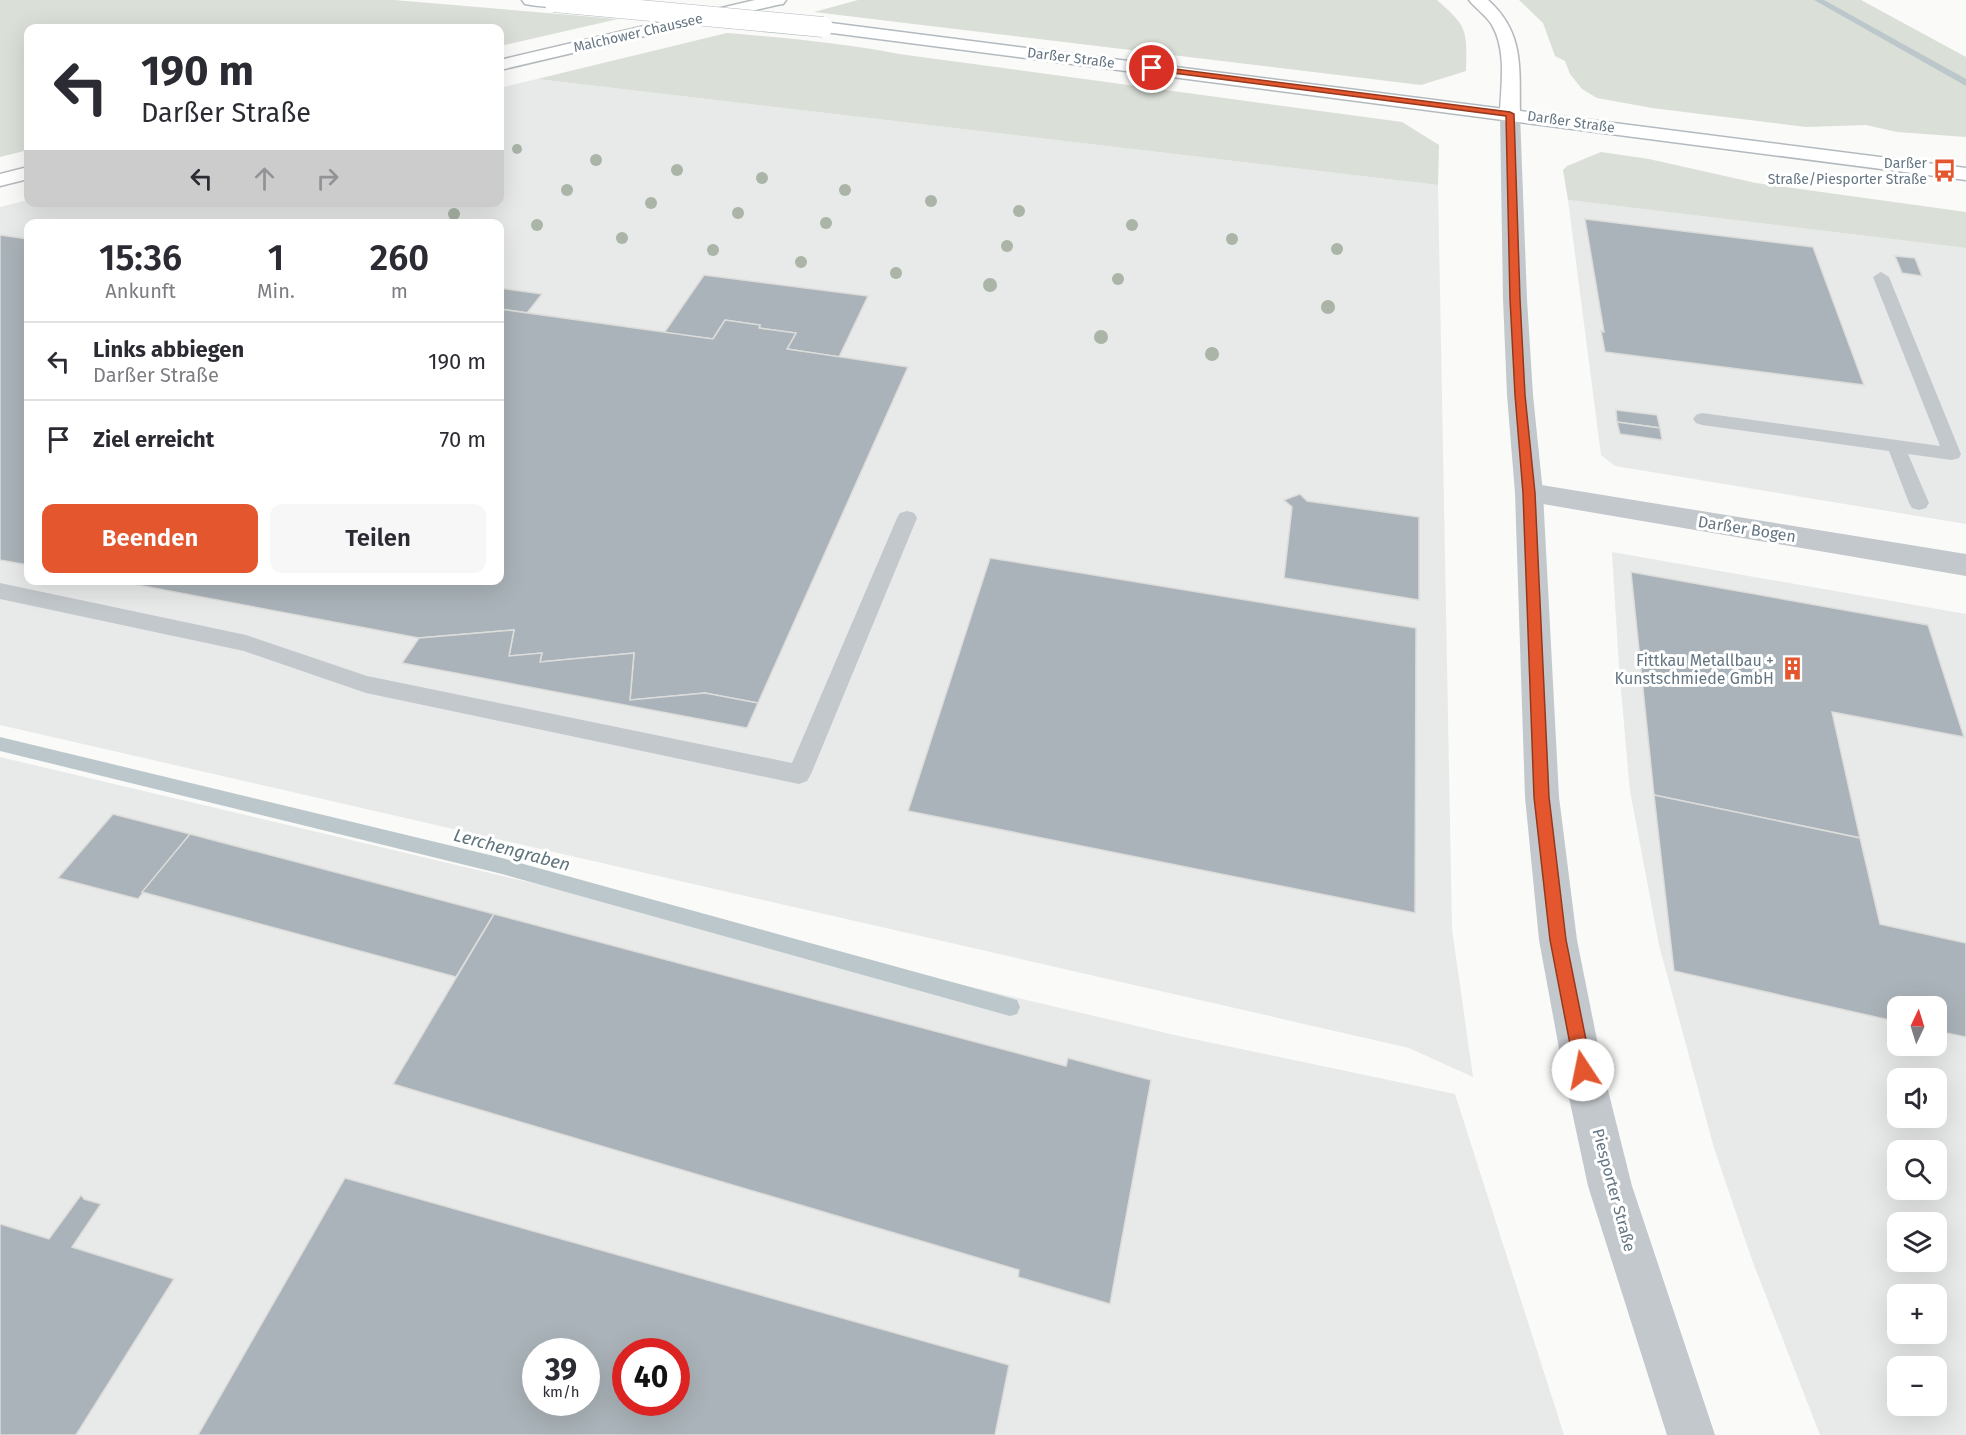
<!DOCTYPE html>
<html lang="de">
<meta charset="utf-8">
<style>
:root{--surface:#fff;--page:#f7f7f7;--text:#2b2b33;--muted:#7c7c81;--line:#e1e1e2;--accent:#e4572e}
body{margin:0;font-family:"Fira Sans",sans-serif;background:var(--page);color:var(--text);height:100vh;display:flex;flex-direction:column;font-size:22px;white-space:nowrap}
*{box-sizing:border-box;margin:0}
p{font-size:20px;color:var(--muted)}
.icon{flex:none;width:33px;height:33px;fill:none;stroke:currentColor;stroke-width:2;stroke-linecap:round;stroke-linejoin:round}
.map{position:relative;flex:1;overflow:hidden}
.side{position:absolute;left:24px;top:219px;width:480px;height:366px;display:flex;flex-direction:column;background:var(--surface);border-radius:12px;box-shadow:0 6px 24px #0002}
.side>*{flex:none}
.guide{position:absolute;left:24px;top:24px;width:480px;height:183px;border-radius:12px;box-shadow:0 6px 24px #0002;background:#fff;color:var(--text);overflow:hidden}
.needle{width:39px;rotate:4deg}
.fabs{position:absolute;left:1887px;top:996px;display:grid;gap:12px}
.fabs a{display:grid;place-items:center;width:60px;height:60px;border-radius:12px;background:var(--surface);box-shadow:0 6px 24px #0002;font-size:30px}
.speed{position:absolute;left:522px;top:1338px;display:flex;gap:12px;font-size:30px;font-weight:700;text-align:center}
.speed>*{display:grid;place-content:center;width:78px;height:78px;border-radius:50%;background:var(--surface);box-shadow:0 6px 24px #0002;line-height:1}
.speed small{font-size:15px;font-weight:400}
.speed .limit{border:9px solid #d22;background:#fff;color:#111}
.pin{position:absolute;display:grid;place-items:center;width:51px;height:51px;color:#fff;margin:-26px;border:3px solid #fff;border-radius:50%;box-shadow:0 2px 6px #0007}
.me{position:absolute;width:66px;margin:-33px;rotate:349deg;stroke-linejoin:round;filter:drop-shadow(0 0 4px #0008)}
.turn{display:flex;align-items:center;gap:21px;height:126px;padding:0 18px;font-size:27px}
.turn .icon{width:78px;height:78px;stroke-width:2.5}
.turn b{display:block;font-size:42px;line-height:51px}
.lanes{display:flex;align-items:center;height:57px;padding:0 18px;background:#0003;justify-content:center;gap:30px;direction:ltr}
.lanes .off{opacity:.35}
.eta{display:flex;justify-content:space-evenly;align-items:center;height:102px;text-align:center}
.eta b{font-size:36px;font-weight:600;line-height:42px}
.cta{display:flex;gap:12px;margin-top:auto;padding:12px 18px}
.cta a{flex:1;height:69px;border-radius:12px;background:var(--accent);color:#fff;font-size:24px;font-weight:600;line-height:69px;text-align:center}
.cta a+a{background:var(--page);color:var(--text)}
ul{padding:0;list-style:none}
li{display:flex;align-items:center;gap:18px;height:78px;padding:0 18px;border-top:2px solid var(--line)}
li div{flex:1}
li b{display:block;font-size:22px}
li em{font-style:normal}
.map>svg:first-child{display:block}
.built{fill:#e8e9e9;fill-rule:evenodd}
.green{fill:#dadfd7}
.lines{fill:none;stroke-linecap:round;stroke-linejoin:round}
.stream{fill:#bbc7cb;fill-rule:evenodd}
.building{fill:#aab3b9;stroke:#dcdcda;stroke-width:1.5;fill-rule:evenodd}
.secondary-casing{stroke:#b3babf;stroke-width:3}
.primary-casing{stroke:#b5babe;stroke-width:3}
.service{fill:#c3c8cc;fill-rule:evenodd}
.minor{fill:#c3c8cc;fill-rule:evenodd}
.tertiary{fill:#c3c8cc;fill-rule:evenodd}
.secondary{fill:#fff;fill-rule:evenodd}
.primary{fill:#fff;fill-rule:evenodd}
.secondary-bridge-casing{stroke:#b3babf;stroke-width:21;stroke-linecap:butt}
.secondary-bridge{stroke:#fff;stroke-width:20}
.tree{fill:#aab4a7}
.route{fill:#e4572e;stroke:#94391e;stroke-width:1.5}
.labels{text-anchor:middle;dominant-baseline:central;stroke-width:6;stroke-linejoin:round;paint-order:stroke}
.far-street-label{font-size:14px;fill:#657683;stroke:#fff}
.far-poi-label{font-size:14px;fill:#657683;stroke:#fff;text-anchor:end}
.street-label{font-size:16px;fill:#657683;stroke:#fff}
.poi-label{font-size:16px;fill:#657683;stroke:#fff;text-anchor:end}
.water-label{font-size:18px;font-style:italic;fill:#60757c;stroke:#fff}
</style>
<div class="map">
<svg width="1966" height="1435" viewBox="0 0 1966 1435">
<rect width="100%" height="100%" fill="#fafaf8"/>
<g class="built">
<path d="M537 79 1438 185 1452 929 1473 1077 1409 1048 0 725V207L28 200V202H500V88ZM28 224H500V580H28Z"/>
<polygon points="1568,200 1966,248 1966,524 1615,466 1601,455"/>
<path d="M1612 552 1966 614V1435H1820L1752 1260 1714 1148 1659 945 1630 791 1619 668ZM1898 1006H1936V1046H1898ZM1898 1078H1936V1118H1898ZM1898 1150H1936V1190H1898ZM1898 1222H1936V1262H1898ZM1898 1294H1936V1334H1898ZM1898 1366H1936V1406H1898Z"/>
<path d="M0 757 1179 1036 1455 1094 1564 1435H0ZM536 1352H586V1402H536ZM626 1352H676V1402H626Z"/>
</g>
<g class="green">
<polygon points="0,0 394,0 618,19 500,46 500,28 28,28 28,150 0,157"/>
<path d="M858 0H1437C1468 27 1467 30 1466 71L1421 85 814 12Z"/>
<polygon points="1519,0 1861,0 1966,57 1966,137 1897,132 1866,125 1806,127 1652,108 1597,98 1582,89 1570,74 1565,61 1555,56 1543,23"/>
<path d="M727 33C785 38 842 43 899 54L1402 122 1439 145 1438 185 537 79Z"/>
<polygon points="1601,152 1649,159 1756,183 1966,212 1966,248 1568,200 1563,170 1567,166"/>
</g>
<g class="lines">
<g class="stream">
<polygon points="1814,0 1824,0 1966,79 1966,86"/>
<polygon points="0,737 502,858 1010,998 1017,1000 1020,1007 1017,1014 1010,1016 502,874 0,751"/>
</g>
</g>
<g class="building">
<polygon points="1585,219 1813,247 1864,385 1605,352 1601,331 1604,332"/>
<polygon points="0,235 28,239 28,565 0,560"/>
<polygon points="1895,256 1915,258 1922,276 1902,273"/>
<polygon points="704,275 868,296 839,357 787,349 796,333 759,328 760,325 725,320 713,339 664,333"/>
<polygon points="500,288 542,294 527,313 500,309"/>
<polygon points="500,309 713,339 725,320 760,325 759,328 796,333 787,349 908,367 758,703 705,693 630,700 634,653 540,662 542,653 509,656 514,630 419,638 111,580 500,580"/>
<polygon points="1616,410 1657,415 1660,428 1617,422"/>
<polygon points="1617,422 1660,428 1662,440 1620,434"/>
<polygon points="1300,494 1307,501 1419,517 1419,600 1284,578 1292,507 1284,500"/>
<polygon points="990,558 1416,628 1415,913 908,811"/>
<polygon points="1631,572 1928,625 1964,737 1832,712 1860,838 1654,795"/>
<polygon points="514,630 509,656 542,653 540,662 634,653 630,700 705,693 758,703 747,728 402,663 419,638"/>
<polygon points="1654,795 1860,838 1880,924 1966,943 1966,1037 1936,1031 1936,1006 1898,1006 1898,1022 1674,971"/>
<polygon points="113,814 190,834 138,899 58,878"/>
<polygon points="190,834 494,914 456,977 142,892"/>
<polygon points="494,914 1066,1066 1068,1058 1151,1080 1110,1304 1018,1277 1019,1270 393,1084"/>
<path d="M345 1178 1009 1365 995 1435H198ZM536 1352H586V1402H536ZM626 1352H676V1402H626Z"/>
<polygon points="81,1195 84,1199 101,1204 72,1247 174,1279 76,1435 0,1435 0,1224 49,1239"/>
</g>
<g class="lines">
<defs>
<g id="secondary">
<path d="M522 0H561L563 2 560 6C549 8 536 6 525 4Z"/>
<polygon points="823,22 1966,168 1966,180 817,31 814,27 817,23"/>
</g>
<g id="primary">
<polygon points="755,0 786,0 783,4 777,5 500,70 500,60"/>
<path d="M1469 0H1488C1525 33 1519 69 1520 114L1517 118H1503L1500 114C1501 85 1507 51 1492 25 1486 15 1476 9 1469 0Z"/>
<polygon points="28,167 28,179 0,186 0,174"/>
</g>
</defs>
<use href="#secondary" class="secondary-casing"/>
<use href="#primary" class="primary-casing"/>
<g class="service">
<polygon points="1881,272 1889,277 1961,454 1959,458 1952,460 1908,454 1929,503 1926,508 1919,510 1912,508 1909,503 1889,451 1702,425 1696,423 1693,419 1696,415 1702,413 1940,446 1873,277"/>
<polygon points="907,511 914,513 917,518 811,774 807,781 799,784 366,693 244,651 0,599 0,583 246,635 367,676 792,763 897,518 900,513"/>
</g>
<polygon class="minor" points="1529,483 1966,554 1966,576 1519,500 1515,493 1519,486"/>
<polygon class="tertiary" points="1510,108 1517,110 1520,114 1527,299 1533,395 1543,493 1559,797 1577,940 1603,1070 1632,1186 1715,1435 1667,1435 1588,1186 1563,1070 1539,940 1525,797 1515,493 1507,395 1503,299 1500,114 1503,110"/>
<use href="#secondary" class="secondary"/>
<use href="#primary" class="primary"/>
<defs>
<polyline id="secondary-bridge" points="554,2 823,27"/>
</defs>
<use href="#secondary-bridge" class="secondary-bridge-casing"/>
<use href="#secondary-bridge" class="secondary-bridge"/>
</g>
<g class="tree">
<circle cx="517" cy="149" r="5"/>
<circle cx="596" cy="160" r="6"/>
<circle cx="677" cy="170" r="6"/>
<circle cx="762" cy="178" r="6"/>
<circle cx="567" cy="190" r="6"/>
<circle cx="845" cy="190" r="6"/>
<circle cx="931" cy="201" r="6"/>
<circle cx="651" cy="203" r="6"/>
<circle cx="1019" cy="211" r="6"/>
<circle cx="738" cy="213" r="6"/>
<circle cx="454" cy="214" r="6"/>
<circle cx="826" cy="223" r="6"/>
<circle cx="537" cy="225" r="6"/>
<circle cx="1132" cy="225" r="6"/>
<circle cx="622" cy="238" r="6"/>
<circle cx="1232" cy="239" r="6"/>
<circle cx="1007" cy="246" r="6"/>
<circle cx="1337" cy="249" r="6"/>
<circle cx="713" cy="250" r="6"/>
<circle cx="801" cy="262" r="6"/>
<circle cx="896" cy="273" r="6"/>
<circle cx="1118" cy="279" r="6"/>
<circle cx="990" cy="285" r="7"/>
<circle cx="1328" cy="307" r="7"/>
<circle cx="1101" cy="337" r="7"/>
<circle cx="1212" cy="354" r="7"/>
</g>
<polygon class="route" points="1152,66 1510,112 1514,114 1520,299 1525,395 1535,493 1549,797 1566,940 1592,1070 1589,1076 1583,1078 1577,1076 1575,1070 1550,940 1534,797 1523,493 1515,395 1510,299 1506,116 1150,70 1149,68"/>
<defs>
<symbol id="bus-bare" viewBox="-9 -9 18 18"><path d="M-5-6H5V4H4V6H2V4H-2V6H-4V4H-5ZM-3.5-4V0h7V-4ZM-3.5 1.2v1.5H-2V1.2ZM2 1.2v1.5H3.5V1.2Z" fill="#e4572e" stroke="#fff" stroke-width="2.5" paint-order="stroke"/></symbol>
<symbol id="building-bare" viewBox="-9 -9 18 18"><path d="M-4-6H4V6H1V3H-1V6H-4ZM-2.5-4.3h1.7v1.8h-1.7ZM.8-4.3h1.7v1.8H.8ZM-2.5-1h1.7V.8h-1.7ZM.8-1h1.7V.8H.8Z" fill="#e4572e" stroke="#fff" stroke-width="2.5" paint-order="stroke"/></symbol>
</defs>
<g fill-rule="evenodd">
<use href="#bus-bare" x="1928" y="154" width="33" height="33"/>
<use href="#building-bare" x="1776" y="652" width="33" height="33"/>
</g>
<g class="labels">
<g class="far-street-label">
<text transform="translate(638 33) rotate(-13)">Malchower Chaussee</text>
<text transform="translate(1071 58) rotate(7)">Darßer Straße</text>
<text transform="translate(1571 122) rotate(8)">Darßer Straße</text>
</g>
<g class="far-poi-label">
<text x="1927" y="163">Darßer<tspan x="1927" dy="16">Straße/Piesporter Straße</tspan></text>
</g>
<g class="street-label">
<text transform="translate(1747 529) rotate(9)">Darßer Bogen</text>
<text transform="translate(1614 1190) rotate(75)">Piesporter Straße</text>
</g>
<g class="poi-label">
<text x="1774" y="660">Fittkau Metallbau +<tspan x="1774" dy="18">Kunstschmiede GmbH</tspan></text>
</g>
<g class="water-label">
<text transform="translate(512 850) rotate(15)">Lerchengraben</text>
</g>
</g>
</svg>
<div class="fabs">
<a><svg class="needle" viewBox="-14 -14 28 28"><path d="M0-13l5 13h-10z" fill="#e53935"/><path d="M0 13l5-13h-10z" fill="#7c7c81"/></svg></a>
<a><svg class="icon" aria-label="sound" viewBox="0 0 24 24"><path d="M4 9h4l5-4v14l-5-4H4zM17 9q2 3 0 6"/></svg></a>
<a><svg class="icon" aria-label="search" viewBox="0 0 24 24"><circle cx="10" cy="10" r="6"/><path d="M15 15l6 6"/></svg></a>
<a><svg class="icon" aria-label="layers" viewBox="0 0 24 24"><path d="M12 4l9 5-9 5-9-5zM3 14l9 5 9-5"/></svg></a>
<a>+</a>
<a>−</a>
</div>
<div class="speed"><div>39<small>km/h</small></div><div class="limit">40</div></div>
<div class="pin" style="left:1152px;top:68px;background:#d93025"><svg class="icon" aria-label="arrive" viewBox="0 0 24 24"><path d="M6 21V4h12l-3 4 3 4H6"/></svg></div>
<svg class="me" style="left:1583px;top:1070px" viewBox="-20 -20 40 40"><circle r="19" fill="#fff"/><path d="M0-13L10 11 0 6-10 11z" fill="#e4572e"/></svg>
<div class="guide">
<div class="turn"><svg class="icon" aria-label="left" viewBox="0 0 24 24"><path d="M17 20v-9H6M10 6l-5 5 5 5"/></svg><div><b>190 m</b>Darßer Straße</div></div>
<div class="lanes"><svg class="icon" aria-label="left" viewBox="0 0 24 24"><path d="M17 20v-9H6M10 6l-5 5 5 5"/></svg><svg class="icon off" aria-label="ahead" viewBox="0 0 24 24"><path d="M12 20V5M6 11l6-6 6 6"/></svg><svg class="icon off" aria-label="right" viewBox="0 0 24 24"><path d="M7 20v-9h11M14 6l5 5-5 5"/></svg></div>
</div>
<section class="side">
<div class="eta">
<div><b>15:36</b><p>Ankunft</p></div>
<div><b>1</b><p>Min.</p></div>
<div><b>260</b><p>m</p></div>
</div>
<ul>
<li><svg class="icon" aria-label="left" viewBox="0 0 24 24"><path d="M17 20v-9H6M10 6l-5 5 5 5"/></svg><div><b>Links abbiegen</b><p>Darßer Straße</p></div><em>190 m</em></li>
<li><svg class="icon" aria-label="arrive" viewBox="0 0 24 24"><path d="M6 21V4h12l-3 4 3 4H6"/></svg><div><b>Ziel erreicht</b></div><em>70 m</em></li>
</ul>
<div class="cta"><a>Beenden</a><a>Teilen</a></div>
</section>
</div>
